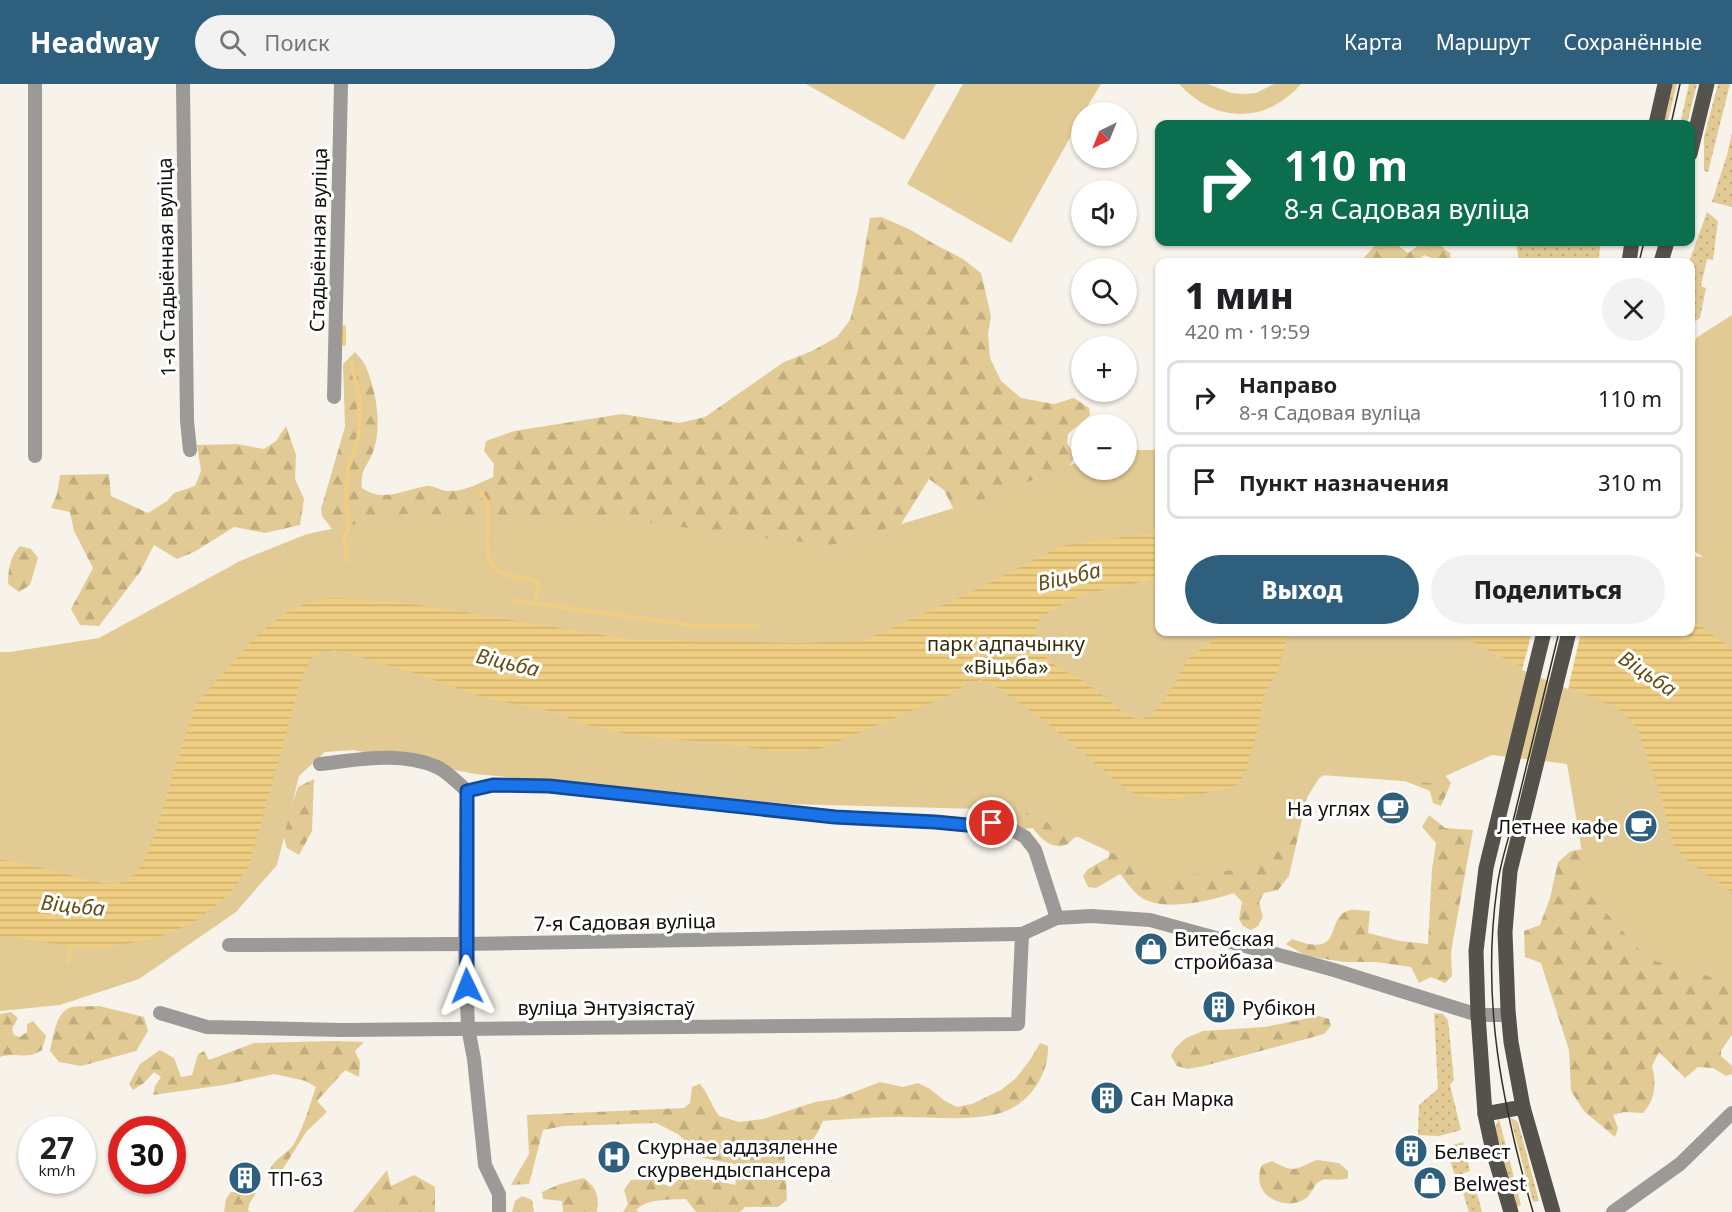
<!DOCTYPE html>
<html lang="ru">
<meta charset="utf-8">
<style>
:root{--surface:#fff;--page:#f2f2f2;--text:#202124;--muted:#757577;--line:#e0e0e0;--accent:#2e607e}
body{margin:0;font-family:"Noto Sans",sans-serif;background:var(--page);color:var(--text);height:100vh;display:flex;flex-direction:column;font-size:22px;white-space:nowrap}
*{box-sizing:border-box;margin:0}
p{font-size:20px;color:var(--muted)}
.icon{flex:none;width:33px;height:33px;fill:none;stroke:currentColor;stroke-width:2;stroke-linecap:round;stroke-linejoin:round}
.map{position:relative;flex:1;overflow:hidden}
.panel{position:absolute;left:1155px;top:174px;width:540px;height:378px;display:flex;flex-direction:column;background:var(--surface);border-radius:12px;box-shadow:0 2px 4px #0004}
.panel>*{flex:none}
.banner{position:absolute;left:1155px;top:36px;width:540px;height:126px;border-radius:12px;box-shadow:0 2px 4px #0004;background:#0b6e4f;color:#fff;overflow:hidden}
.needle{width:39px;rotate:223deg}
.fabs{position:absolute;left:1071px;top:18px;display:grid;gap:12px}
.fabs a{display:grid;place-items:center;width:66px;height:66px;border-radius:50%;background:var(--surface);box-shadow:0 2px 4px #0004;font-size:30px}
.speed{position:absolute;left:18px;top:1032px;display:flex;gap:12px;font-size:30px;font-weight:700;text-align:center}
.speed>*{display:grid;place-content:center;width:78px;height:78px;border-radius:50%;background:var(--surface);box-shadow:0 2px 4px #0004;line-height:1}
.speed small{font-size:15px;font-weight:400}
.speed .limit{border:9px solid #d22;background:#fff;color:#111}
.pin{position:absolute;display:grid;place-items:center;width:51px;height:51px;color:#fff;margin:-26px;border:3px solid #fff;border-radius:50%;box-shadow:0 2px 6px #0007}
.me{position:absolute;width:66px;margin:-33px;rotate:358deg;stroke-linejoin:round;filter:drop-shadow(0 0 4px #0008)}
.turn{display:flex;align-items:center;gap:21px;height:126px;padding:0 30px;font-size:27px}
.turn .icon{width:78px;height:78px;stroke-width:2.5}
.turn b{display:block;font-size:42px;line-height:51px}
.round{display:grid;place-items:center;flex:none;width:63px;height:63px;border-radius:32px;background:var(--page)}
.overview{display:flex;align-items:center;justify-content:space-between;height:102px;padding:0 30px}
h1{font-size:36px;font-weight:800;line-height:45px}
.button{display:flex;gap:12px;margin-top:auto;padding:12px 30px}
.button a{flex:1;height:69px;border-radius:36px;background:var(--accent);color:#fff;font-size:24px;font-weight:800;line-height:69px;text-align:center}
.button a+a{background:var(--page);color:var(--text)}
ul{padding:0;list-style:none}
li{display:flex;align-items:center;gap:18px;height:75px;margin:0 12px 9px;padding:0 18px;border:3px solid var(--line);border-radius:12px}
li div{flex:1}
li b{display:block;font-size:22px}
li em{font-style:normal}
header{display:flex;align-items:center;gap:36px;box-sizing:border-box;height:84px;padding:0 30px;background:var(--accent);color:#fff}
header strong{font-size:28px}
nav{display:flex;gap:33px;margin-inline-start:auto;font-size:21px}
.search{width:420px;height:54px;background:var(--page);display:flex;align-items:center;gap:15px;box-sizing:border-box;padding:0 21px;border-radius:33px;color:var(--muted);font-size:22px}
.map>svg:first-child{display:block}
.grass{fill:url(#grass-dots)}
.forest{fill:url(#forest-firs)}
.park{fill:#e2ca94}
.water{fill:url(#water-rules)}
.pier{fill:#f7f3ea}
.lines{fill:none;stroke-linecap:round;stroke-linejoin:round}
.stream{stroke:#efce82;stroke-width:4}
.street{stroke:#9c9a96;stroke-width:14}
.primary{stroke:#55524b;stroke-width:15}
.tram{stroke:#302f2b;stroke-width:1.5}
.route-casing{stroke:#114b97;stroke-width:15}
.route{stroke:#1a73e8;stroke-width:10}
.labels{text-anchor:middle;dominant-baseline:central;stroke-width:6;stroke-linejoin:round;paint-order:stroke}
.street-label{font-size:20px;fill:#11100d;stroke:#fff}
.park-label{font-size:20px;fill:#382b08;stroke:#fff}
.poi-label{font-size:20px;fill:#11100d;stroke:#fff;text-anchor:start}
.water-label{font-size:21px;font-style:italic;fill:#664f15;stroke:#fff}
</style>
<header>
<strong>Headway</strong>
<div class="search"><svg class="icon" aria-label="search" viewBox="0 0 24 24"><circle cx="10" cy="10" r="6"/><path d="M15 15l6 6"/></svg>Поиск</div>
<nav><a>Карта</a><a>Маршрут</a><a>Сохранённые</a></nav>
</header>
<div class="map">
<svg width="1732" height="1128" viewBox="0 0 1732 1128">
<defs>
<pattern id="grass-dots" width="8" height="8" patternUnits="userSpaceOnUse" patternTransform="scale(1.5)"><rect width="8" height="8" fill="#e2ca94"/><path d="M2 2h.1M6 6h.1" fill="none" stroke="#c1ac7e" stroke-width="1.8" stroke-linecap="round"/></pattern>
<pattern id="forest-firs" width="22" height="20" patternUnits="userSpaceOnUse" patternTransform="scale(1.5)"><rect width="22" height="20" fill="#e2ca94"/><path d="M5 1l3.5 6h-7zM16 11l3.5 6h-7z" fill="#c1ac7e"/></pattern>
<pattern id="water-rules" width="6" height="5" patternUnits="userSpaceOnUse" patternTransform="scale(1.5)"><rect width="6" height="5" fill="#efce82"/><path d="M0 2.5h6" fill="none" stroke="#ccb06f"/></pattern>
</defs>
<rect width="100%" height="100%" fill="#f7f3ea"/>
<g class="grass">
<polygon points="1669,0 1677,0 1667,40 1659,40"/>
<polygon points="1689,0 1697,0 1687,40 1680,40"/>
<polygon points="1718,0 1730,0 1708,88 1704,87 1704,53"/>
<polygon points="1732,49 1732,123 1712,118 1727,71"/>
<polygon points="1707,128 1718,137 1713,176 1707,175 1701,202 1706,204 1700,234 1691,240 1689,178"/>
<polygon points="1516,158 1601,158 1598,178 1519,178"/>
<polygon points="1434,929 1443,930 1448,936 1454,996 1450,1001 1461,1046 1439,1052 1418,1051 1419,1021 1438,1005"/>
<polygon points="1510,1033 1518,1038 1539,1117 1533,1118"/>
<polygon points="1499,1035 1521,1121 1516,1123 1495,1044"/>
<polygon points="1463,1058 1470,1087 1455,1092 1446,1063"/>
<polygon points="1474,1099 1482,1128 1469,1128 1461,1103"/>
</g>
<g class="forest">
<path d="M881 133 909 145 936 161 963 175 981 189 991 232 988 250 990 274 1001 297 1021 314 1054 320 1074 314 1089 324 1090 331 1068 350 1067 359 1075 371 1066 390 956 430 944 406 929 395 898 445 889 468 336 450 322 432 321 425 345 343 343 280 355 268C358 272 364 277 366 283 376 307 382 340 374 365 368 383 360 384 362 404 384 419 403 406 426 402 434 401 441 407 448 407 463 408 480 399 493 393L494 380 484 367 486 357 514 347 622 330 679 339 705 333 784 278 812 267 837 253 850 236 858 206 870 134Z"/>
<polygon points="1378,158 1397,158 1400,163 1408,169 1423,158 1439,158 1444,165 1450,169 1451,177 1450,178 1435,178 1432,174 1424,171 1416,178 1379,177 1360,178"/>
<polygon points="286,342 296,371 295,395 304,415 300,441 265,449 234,443 194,468 177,475 154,461 140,488 99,542 80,541 71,525 93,484 74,447 70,428 51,424 57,410 60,391 109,390 111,412 148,429 167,417 174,409 195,402 201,387 197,361 237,360 264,365 276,357"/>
<path d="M20 462 31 465 38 474 30 501 19 508 8 500C8 486 10 472 20 462Z"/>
<path d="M1304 683 1444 690 1451 699 1441 722 1433 719 1430 707 1400 695 1329 688 1310 700 1289 792 1278 806 1264 809 1259 818 1263 833 1258 842 1251 846 1243 842 1239 835 1242 818 1234 809C1209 817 1162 829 1139 812 1132 806 1126 797 1120 790L1096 804 1088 803 1083 792 1088 785 1109 773V763C1099 757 1090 751 1077 753 1072 754 1070 760 1065 761 1052 766 1040 754 1033 744L1024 745 1015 754 1005 755 972 741 966 733 970 724Z"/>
<polygon points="314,695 312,747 299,771 287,764 282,748 298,703"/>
<path d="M1429 731 1445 744 1473 746 1451 868 1452 892 1445 899 1431 893 1419 899 1411 883 1376 878H1344L1306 872 1286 860 1292 855C1347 876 1323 833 1350 826 1356 825 1364 827 1370 827L1368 849 1400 857 1428 860 1432 785 1436 759 1422 743Z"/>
<path d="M1590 764 1732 870V951L1721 966V972L1732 982V990L1726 992 1713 984 1698 983 1685 994 1659 968 1652 982C1657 1000 1655 1016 1643 1029L1624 1028 1613 1031 1618 1044 1615 1053 1584 1027 1571 1007 1569 966 1541 879 1525 873 1524 847 1540 841 1550 814 1558 778 1571 767Z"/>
<path d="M99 922 144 933 148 947 136 967 81 982 59 978 50 967C53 955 55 930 69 924 77 921 90 923 99 922Z"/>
<path d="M11 928 18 934 12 945 14 951 20 953 27 948V940L33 937 46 952 42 966C24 977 17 967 0 973V930Z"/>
<polygon points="1319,932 1329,935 1331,942 1324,950 1306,955 1204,982 1187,985 1177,982 1171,972 1175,964 1186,954 1203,947 1265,943"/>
<path d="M335 957 364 958 355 967 360 978 359 993 345 986 317 1017 327 1028 306 1048 279 1091 269 1096C267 1075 287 1073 295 1058 304 1042 310 1020 316 1003L306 997 274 990 224 1001 153 1011 155 1002 161 993 154 988 144 999 133 1006 129 1000 140 980 160 966 174 974 181 993 192 991 198 970 204 967 209 976 254 959Z"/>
<path d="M1040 959 1048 962C1049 993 1027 1023 997 1030 967 1037 932 1033 901 1033 875 1033 849 1035 823 1037 820 1043 817 1051 813 1055 806 1061 796 1055 784 1064L787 1116 778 1123H745L740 1128H696L686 1115C669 1116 649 1114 636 1126L639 1128H623L628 1120 624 1106 631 1096 652 1095 670 1103 681 1093 713 1088 721 1098 735 1101 739 1081 703 1074 678 1050 656 1039 564 1042 543 1046 529 1100 511 1101 529 1070 527 1031 684 1024 690 1019 692 1003 700 1000C707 1008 712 1022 719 1032L739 1038 763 1035 815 1018 836 1015 880 998 903 1003 918 999 930 1005 945 1017 957 1023 972 1020 1001 1006 1016 994 1030 976Z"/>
<path d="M1317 1076 1339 1079 1348 1087V1094C1339 1098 1329 1093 1320 1097 1313 1101 1312 1110 1305 1115 1284 1128 1249 1111 1262 1081L1272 1077C1296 1090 1294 1085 1317 1076Z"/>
<polygon points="387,1086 391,1102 414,1091 435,1103 435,1128 353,1128"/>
<path d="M584 1094C597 1105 599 1111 597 1128H563L562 1117 543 1115 542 1108 560 1100Z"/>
<polygon points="231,1108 256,1109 249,1120 248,1127 251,1128 224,1128 226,1115"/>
<polygon points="522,1112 532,1116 534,1128 512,1128 515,1117"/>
</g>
<g class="park">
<polygon points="806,0 936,0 904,56"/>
<polygon points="963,0 1101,0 1084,28 1082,28 1081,34 1011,159 907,100"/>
<path d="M1179 0H1208L1231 9 1244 10 1256 9 1274 0H1301C1265 41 1215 39 1179 0Z"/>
<polygon points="1732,231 1732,899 1648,875 1589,810 1567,680 1492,671 1430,699 1321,691 1281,755 1235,786 1166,794 1020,726 788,720 475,690 353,666 325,668 299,692 277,781 236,828 139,895 60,921 0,927 0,568 10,568 99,554 240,477 307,450 404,430 606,432 745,452 832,461 984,415 1081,377 1082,386 1126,386 1127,366 1159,366 1160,548 1690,548 1691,472 1703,473 1691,465 1691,278 1696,254"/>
</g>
<g class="water">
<polygon points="1159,448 1159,494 1080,511 1040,533 1035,545 1036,564 1058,584 1087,599 1127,631 1140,636 1153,630 1176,599 1185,578 1202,564 1227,548 1289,548 1277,588 1264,610 1257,648 1246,687 1239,699 1231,704 1171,716 1138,712 1118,699 1045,637 997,603 981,596 969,599 947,612 820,665 782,668 709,658 636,652 588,641 550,627 485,614 414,589 336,566 319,569 310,576 300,600 249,781 231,809 193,839 154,855 101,864 71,862 0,852 0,776 18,778 102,799 118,800 135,790 144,776 156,748 175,683 196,620 255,553 286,529 306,519 332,514 402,518 627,555 798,559 862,557 965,511 1061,462"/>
<polygon points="1691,535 1732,565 1732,808 1685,775 1673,760 1661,712 1637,644 1617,624 1507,576 1455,548 1690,548"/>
</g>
<polygon class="pier" points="1532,548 1581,548 1568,605 1522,586"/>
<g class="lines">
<g class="stream">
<polyline points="344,243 344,260"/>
<path d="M480 407C482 411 486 415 487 419 491 439 479 472 498 487 510 496 527 490 538 499L536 520"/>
<polyline points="347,478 344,452 349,445 346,420 348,385 359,351 359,312 351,277"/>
<polyline points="510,516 697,542 759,541"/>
<polyline points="68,878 71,862"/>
</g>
<g class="street">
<polyline points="183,0 187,337 190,366"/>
<polyline points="334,313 341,0"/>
<polyline points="35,372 35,0"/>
<path d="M320 680C357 676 401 667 437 683 448 688 458 699 467 707"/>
<polyline points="467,707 493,701 549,702 835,733 935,738 967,741 992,739 1009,744 1025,753 1035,766 1057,834"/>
<polyline points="467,707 465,860 468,944 474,975 485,1081 499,1110 499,1128"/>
<polyline points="229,861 465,860 1022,850 1057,834 1091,832 1150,836 1334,886 1478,931 1508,931"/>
<polyline points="160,929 207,943 341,946 1018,940 1022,850"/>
<polyline points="1613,1128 1680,1080 1732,1029"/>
</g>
<g class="primary">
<polyline points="1656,40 1665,0"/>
<polyline points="1690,70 1707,0"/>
<polyline points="1629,178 1632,158"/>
<polyline points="1661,178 1667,158"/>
<polyline points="1485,1030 1523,1023"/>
<polyline points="1511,1128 1493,1067 1485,1030 1478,931 1476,867 1486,784 1544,548"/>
<polyline points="1553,1128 1523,1023 1511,958 1508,926 1505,848 1510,787 1569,548"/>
</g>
<g class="tram">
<polyline points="1671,40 1680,0"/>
<polyline points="1639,178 1644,158"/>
<path d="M1533 1128C1502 1020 1481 917 1497 804 1500 777 1510 752 1516 725 1530 666 1545 607 1559 548"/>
</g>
</g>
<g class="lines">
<defs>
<polyline id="route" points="467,902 467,707 493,701 549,702 835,733 935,738 967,741 992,739"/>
</defs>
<use href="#route" class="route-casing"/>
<use href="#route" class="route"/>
</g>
<defs>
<symbol id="cafe-disc" viewBox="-11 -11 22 22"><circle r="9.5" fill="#2e607e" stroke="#fff"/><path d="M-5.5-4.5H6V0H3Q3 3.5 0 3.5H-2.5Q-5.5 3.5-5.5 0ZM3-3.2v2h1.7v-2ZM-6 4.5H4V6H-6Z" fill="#fff"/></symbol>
<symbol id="shop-disc" viewBox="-11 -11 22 22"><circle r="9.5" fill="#2e607e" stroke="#fff"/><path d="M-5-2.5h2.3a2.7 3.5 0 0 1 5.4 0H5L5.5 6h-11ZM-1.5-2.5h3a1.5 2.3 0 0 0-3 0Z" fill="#fff"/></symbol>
<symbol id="building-disc" viewBox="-11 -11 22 22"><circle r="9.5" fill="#2e607e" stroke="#fff"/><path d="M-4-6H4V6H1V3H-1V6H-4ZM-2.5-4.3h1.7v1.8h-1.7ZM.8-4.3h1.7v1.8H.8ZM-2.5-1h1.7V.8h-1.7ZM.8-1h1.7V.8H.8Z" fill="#fff"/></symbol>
<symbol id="hospital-disc" viewBox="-11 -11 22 22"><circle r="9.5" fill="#2e607e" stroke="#fff"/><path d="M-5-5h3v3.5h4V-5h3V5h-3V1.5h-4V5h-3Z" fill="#fff"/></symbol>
</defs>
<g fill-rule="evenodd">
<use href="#cafe-disc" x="1374" y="705" width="38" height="38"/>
<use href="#cafe-disc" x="1622" y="723" width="38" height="38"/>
<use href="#shop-disc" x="1132" y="846" width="38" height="38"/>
<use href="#building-disc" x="1200" y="904" width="38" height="38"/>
<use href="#building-disc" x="1088" y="995" width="38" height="38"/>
<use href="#building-disc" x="1392" y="1048" width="38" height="38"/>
<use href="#hospital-disc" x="595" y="1054" width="38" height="38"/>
<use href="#building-disc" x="226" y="1075" width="38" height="38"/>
<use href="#shop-disc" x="1411" y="1080" width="38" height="38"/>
</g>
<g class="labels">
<g class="street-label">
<text transform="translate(318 156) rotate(-89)">Стадыённая вуліца</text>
<text transform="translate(166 183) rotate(-91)">1-я Стадыённая вуліца</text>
<text transform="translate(625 838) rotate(-1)">7-я Садовая вуліца</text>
<text x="606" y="923">вуліца Энтузіястаў</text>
</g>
<g class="park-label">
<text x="1006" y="559">парк адпачынку<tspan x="1006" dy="23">«Віцьба»</tspan></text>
</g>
<g class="poi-label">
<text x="1370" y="724" text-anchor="end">На углях</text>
<text x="1618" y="742" text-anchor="end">Летнее кафе</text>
<text x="1174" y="854">Витебская<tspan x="1174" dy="23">стройбаза</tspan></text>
<text x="1242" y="923">Рубікон</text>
<text x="1130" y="1014">Сан Марка</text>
<text x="637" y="1062">Скурнае аддзяленне<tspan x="637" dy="23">скурвендыспансера</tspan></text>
<text x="1434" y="1067">Белвест</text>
<text x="268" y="1094">ТП-63</text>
<text x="1453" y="1099">Belwest</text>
</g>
<g class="water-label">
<text transform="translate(1069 492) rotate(-13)">Віцьба</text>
<text transform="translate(508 578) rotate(13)">Віцьба</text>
<text transform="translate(1648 589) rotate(34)">Віцьба</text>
<text transform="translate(73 821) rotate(6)">Віцьба</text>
</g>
</g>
</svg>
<div class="fabs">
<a><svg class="needle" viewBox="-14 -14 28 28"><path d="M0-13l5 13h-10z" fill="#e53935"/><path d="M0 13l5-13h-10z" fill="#757577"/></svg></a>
<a><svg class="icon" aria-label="sound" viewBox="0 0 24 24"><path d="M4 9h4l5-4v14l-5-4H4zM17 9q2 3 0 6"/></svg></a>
<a><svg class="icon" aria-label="search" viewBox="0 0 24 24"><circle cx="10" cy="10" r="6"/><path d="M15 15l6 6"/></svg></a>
<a>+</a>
<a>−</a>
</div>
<div class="speed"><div>27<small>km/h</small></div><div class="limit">30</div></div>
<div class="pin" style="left:992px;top:739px;background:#d93025"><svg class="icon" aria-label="arrive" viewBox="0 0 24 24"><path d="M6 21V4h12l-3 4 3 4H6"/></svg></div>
<svg class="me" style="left:467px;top:902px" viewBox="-20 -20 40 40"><path d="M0-17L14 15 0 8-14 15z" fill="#1a73e8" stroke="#fff" stroke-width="4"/></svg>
<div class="banner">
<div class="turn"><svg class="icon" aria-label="right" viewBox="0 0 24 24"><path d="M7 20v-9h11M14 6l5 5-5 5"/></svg><div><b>110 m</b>8-я Садовая вуліца</div></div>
</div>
<section class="panel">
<div class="overview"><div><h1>1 мин</h1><p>420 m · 19:59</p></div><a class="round"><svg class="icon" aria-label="close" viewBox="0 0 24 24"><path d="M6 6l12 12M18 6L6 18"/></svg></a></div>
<ul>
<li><svg class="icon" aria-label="right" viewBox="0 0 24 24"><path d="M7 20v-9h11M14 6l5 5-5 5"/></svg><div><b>Направо</b><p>8-я Садовая вуліца</p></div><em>110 m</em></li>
<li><svg class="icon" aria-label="arrive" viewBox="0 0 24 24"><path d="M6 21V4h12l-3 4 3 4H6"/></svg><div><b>Пункт назначения</b></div><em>310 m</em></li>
</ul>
<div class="button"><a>Выход</a><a>Поделиться</a></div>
</section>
</div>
